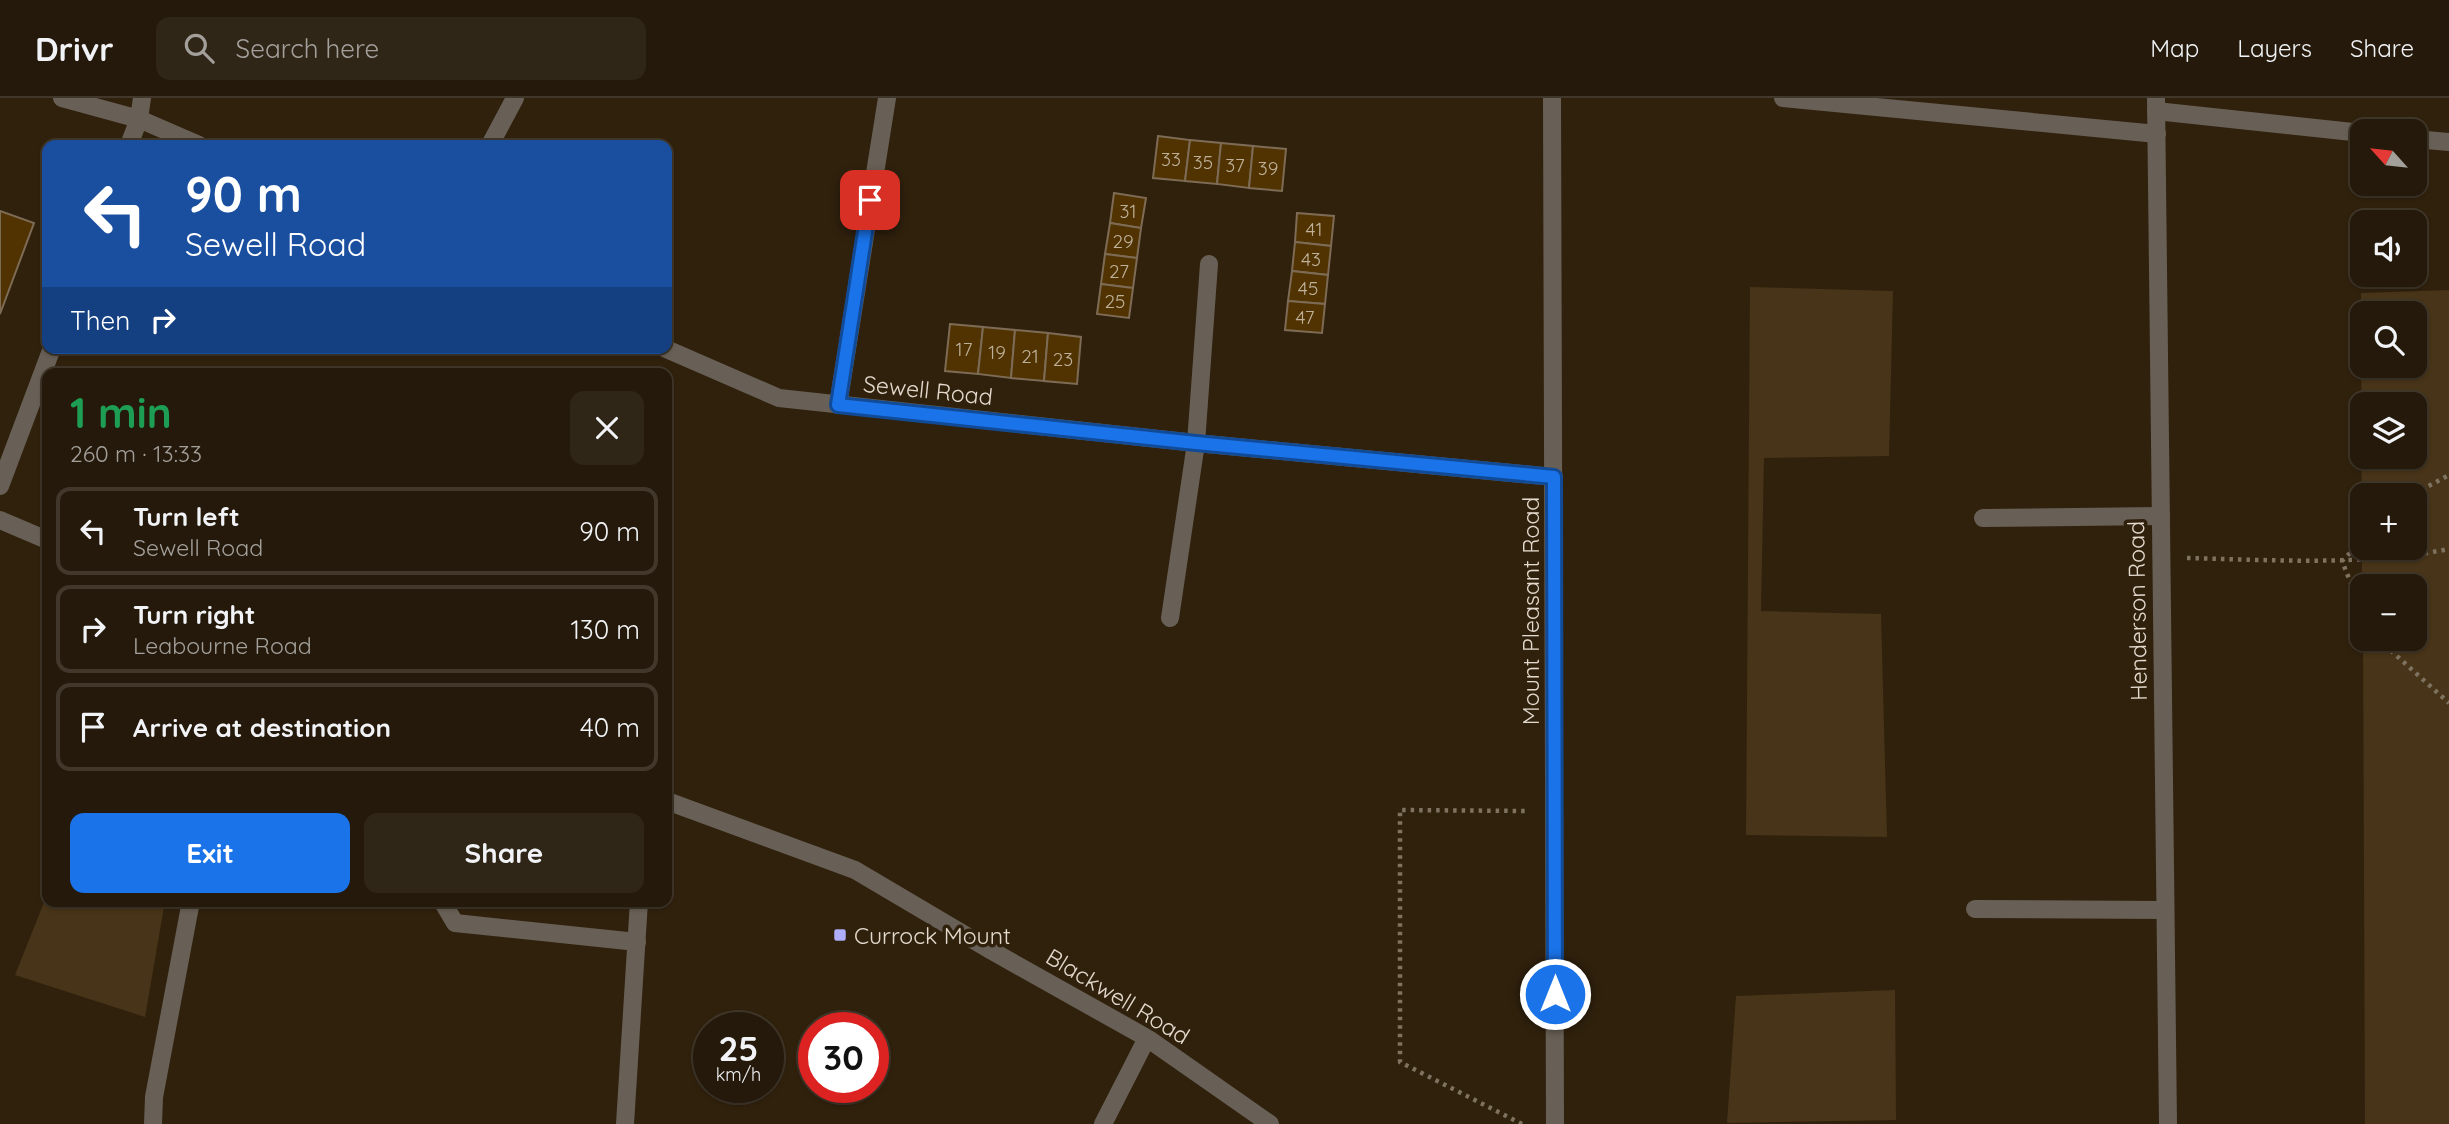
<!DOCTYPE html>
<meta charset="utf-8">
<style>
:root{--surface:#24190a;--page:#302618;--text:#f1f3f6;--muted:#a3a09c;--line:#41382b;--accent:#1a73e8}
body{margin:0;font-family:Quicksand,sans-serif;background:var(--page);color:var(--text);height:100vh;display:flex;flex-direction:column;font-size:26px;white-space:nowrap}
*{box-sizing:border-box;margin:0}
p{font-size:23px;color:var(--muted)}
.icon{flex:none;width:38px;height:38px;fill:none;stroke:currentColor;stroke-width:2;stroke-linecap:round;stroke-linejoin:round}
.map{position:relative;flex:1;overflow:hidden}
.drawer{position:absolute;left:42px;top:270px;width:630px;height:539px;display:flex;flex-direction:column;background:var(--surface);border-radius:14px;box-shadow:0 2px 5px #0004,0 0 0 2px var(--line)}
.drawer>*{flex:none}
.banner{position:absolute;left:42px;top:42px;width:630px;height:214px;border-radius:14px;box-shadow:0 2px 5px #0004,0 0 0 2px var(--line);background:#1a4fa0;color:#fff;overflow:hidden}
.needle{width:46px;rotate:297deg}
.fabs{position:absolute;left:2350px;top:21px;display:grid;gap:14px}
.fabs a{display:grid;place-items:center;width:77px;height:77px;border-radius:14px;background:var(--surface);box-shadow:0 2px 5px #0004,0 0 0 2px var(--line);font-size:35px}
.speed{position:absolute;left:693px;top:914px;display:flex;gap:14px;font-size:35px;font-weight:700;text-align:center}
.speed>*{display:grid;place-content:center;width:91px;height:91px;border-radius:50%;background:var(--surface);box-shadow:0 2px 5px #0004,0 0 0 2px var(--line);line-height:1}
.speed small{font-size:18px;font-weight:400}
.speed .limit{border:10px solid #d22;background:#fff;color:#111}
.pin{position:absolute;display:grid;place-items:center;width:60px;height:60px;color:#fff;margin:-30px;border-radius:14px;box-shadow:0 4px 10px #0006}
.me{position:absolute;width:77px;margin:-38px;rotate:0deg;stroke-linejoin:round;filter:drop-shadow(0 0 5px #0008)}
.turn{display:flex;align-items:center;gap:24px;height:147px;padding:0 28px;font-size:32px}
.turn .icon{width:91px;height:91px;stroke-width:2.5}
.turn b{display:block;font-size:49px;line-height:60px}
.then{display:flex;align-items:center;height:66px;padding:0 28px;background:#0003;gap:14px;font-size:26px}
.round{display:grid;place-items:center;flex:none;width:74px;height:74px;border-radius:14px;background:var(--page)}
.head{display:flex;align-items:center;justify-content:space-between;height:119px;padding:0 28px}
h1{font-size:42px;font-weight:700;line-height:52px;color:#1e9e55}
.button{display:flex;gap:14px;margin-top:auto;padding:14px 28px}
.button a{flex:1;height:80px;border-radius:14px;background:var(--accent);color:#fff;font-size:28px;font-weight:700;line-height:80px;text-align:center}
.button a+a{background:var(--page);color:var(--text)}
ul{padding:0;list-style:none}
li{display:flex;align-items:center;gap:21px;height:88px;margin:0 14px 10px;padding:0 14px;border:4px solid var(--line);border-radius:14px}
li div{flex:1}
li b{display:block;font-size:26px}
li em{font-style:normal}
header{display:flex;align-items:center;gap:42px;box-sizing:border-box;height:98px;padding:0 35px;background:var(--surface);border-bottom:2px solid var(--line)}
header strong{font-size:33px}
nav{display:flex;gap:38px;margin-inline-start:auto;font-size:24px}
.search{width:490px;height:63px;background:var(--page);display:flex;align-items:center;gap:18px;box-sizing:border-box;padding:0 24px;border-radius:14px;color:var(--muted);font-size:26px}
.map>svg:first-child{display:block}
.green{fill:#483418;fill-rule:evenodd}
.building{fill:#503300;stroke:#7d6b55;stroke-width:2}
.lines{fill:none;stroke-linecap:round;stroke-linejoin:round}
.path{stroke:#7e7261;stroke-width:4.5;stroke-dasharray:3.5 5;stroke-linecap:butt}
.minor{stroke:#686056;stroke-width:18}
.route-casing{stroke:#114b97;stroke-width:18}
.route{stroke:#1a73e8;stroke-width:12}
.poi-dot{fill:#afaefa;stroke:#30210d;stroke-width:2.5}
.labels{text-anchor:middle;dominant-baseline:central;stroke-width:7;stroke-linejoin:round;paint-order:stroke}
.number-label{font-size:19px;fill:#beb09a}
.street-label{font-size:23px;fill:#e3dacd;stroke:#30210d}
.poi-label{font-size:23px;fill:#e3dacd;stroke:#30210d;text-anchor:start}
</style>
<header>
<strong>Drivr</strong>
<div class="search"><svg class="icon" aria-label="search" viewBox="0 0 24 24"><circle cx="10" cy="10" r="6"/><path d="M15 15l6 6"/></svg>Search here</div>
<nav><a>Map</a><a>Layers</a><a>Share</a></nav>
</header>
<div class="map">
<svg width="2449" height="1026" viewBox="0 0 2449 1026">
<rect width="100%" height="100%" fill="#30210d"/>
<g class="green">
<polygon points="1750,189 1893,193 1889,358 1764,360 1761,513 1881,516 1887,739 1746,737"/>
<path d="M2449 192V1026H2365L2363 541H2415V488H2362V503L2361 195ZM2362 215H2415V268H2362ZM2362 306H2415V359H2362ZM2362 397H2415V450H2362Z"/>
<polygon points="47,797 47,803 165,803 145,919 15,877"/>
<polygon points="1895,892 1896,1022 1727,1025 1736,898"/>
</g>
<g class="building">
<polygon points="1158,38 1190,42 1185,83 1153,80"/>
<polygon points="1190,42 1221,45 1217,86 1185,83"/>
<polygon points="1221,45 1253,48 1249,90 1217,86"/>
<polygon points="1253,48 1286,51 1282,93 1249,90"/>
<polygon points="1114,95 1146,100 1141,130 1110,125"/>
<polygon points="0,113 34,125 0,216"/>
<polygon points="1297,115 1334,118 1331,148 1295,144"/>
<polygon points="1110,125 1141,130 1137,160 1105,156"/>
<polygon points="1295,144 1331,148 1328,177 1292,173"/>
<polygon points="1105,156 1137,160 1133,190 1101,186"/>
<polygon points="1292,173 1328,177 1325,206 1288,203"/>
<polygon points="1101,186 1133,190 1129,220 1097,216"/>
<polygon points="1288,203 1325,206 1322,235 1285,232"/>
<polygon points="950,226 983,229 978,276 945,273"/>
<polygon points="983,229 1015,232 1011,280 978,276"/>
<polygon points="1015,232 1048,235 1044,283 1011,280"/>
<polygon points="1048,235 1081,239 1077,286 1044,283"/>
</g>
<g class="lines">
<g class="path">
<polyline points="2415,398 2425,390 2449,377"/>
<polyline points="2362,443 2342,463 2362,513"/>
<path d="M2187 460C2274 462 2363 468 2449 451"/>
<polyline points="2378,541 2449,605"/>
<polyline points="1522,1026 1400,964 1400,712 1528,713"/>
</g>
<g class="minor">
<polyline points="62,0 139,21 199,47"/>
<polyline points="1552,0 1555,1026"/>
<polyline points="1783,0 2157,36"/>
<polyline points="2156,0 2168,1026"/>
<polyline points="2156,13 2362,35"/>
<polyline points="2415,41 2449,44"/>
<polyline points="129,47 139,21 142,0"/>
<polyline points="490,47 515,0"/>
<polyline points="664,250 779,300 1196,345 1554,379"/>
<polyline points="838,307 887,0"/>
<polyline points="0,388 52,250"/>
<polyline points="1983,420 2161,418"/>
<polyline points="0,422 47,442"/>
<polyline points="1170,520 1196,345 1209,166"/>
<polyline points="667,703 855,772 992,853 1147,940 1270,1026"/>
<polyline points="442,803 455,825 637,844"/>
<polyline points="1975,811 2165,812"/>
<polyline points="153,1026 154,999 191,803"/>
<polyline points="625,1026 639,803"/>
<polyline points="1103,1026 1147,940"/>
</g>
</g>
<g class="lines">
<defs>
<polyline id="route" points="870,102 838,307 1196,345 1554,379 1555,896"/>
</defs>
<use href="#route" class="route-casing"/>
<use href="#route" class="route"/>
</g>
<rect class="poi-dot" x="833" y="830" width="14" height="14" rx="3.5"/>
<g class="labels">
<g class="number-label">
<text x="1171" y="61">33</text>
<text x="1203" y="64">35</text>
<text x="1235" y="67">37</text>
<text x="1268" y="70">39</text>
<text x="1128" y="113">31</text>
<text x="1314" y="131">41</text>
<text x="1123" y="143">29</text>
<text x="1311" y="161">43</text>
<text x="1119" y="173">27</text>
<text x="1308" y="190">45</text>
<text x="1115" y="203">25</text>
<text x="1305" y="219">47</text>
<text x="964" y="251">17</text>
<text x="997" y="254">19</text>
<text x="1030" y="258">21</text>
<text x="1063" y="261">23</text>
</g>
<g class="street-label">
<text transform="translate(928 292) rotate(6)">Sewell Road</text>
<text transform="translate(1530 513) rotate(-90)">Mount Pleasant Road</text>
<text transform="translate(2137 513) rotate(-91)">Henderson Road</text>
<text transform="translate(1118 898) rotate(31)">Blackwell Road</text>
</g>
<g class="poi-label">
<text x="854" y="837">Currock Mount</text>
</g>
</g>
</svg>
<div class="fabs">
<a><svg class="needle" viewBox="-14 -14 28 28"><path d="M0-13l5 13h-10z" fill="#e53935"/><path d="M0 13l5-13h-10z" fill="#a3a09c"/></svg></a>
<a><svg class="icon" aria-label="sound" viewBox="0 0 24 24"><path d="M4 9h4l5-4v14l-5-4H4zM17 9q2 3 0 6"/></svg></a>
<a><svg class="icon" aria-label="search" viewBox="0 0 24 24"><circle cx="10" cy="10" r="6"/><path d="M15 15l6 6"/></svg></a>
<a><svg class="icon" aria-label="layers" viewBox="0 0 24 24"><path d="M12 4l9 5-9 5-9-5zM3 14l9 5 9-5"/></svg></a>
<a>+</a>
<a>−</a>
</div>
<div class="speed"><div>25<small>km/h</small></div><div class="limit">30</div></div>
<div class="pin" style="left:870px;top:102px;background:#d93025"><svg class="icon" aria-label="arrive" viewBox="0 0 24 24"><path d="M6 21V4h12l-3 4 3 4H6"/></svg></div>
<svg class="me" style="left:1555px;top:896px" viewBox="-20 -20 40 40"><circle r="17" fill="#1a73e8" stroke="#fff" stroke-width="3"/><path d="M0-11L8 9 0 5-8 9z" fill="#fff"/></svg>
<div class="banner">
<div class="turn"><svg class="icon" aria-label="left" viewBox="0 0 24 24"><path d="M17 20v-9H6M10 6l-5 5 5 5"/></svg><div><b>90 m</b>Sewell Road</div></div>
<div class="then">Then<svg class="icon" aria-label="right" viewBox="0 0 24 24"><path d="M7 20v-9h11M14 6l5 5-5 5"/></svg></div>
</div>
<section class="drawer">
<div class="head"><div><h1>1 min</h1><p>260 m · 13:33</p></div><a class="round"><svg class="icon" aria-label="close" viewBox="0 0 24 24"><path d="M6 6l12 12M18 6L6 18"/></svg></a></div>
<ul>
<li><svg class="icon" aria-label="left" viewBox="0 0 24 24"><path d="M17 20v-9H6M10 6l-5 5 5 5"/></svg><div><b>Turn left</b><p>Sewell Road</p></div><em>90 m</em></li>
<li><svg class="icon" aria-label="right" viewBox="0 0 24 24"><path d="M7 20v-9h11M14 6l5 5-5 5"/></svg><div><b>Turn right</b><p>Leabourne Road</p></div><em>130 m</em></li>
<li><svg class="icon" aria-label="arrive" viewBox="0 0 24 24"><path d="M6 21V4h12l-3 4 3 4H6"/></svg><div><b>Arrive at destination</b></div><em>40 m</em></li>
</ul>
<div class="button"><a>Exit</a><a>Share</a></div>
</section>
</div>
